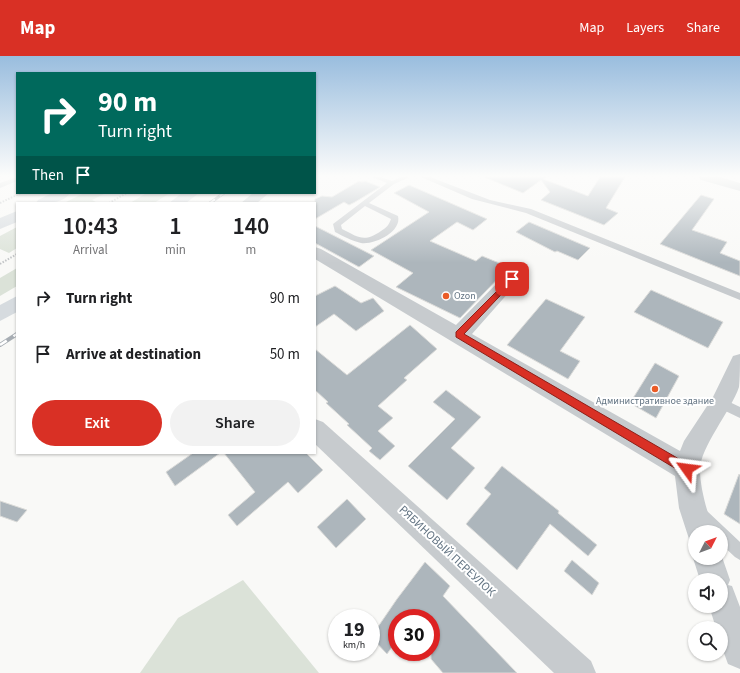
<!DOCTYPE html>
<meta charset="utf-8">
<style>
:root{--surface:#fff;--page:#f2f2f2;--text:#202124;--muted:#757577;--accent:#d93025}
body{margin:0;font-family:"Source Sans 3",sans-serif;background:var(--page);color:var(--text);height:100vh;display:flex;flex-direction:column;font-size:15px;white-space:nowrap}
*{box-sizing:border-box;margin:0}
p{font-size:13px;color:var(--muted)}
.icon{flex:none;width:22px;height:22px;fill:none;stroke:currentColor;stroke-width:2;stroke-linecap:round;stroke-linejoin:round}
.map{position:relative;flex:1;overflow:hidden}
.side{position:absolute;left:16px;top:146px;width:300px;height:252px;display:flex;flex-direction:column;background:var(--surface);border-radius:0px;box-shadow:0 1px 3px #0004}
.side>*{flex:none}
.top-card{position:absolute;left:16px;top:16px;width:300px;height:122px;border-radius:0px;box-shadow:0 1px 3px #0004;background:#00695c;color:#fff;overflow:hidden}
.needle{width:26px;rotate:48deg}
.controls{position:absolute;left:688px;top:469px;display:grid;gap:8px}
.controls a{display:grid;place-items:center;width:40px;height:40px;border-radius:50%;background:var(--surface);box-shadow:0 1px 3px #0004;font-size:20px}
.speed{position:absolute;left:328px;top:553px;display:flex;gap:8px;font-size:20px;font-weight:700;text-align:center}
.speed>*{display:grid;place-content:center;width:52px;height:52px;border-radius:50%;background:var(--surface);box-shadow:0 1px 3px #0004;line-height:1}
.speed small{font-size:10px;font-weight:400}
.speed .limit{border:6px solid #d22;background:#fff;color:#111}
.pin{position:absolute;display:grid;place-items:center;width:34px;height:34px;color:#fff;margin:-17px;border-radius:8px;box-shadow:0 2px 6px #0006}
.me{position:absolute;width:44px;margin:-22px;rotate:301deg;stroke-linejoin:round;filter:drop-shadow(0 0 3px #0008)}
.turn{display:flex;align-items:center;gap:14px;height:84px;padding:0 16px;font-size:18px}
.turn .icon{width:52px;height:52px;stroke-width:2.5}
.turn b{display:block;font-size:28px;line-height:34px}
.then{display:flex;align-items:center;height:38px;padding:0 16px;background:#0003;gap:8px;font-size:15px}
.eta{display:flex;justify-content:space-evenly;align-items:center;height:68px;text-align:center}
.eta b{font-size:24px;font-weight:600;line-height:28px}
.primary-button{display:flex;gap:8px;margin-top:auto;padding:8px 16px}
.primary-button a{flex:1;height:46px;border-radius:24px;background:var(--accent);color:#fff;font-size:16px;font-weight:600;line-height:46px;text-align:center}
.primary-button a+a{background:var(--page);color:var(--text)}
ul{padding:0;list-style:none}
li{display:flex;align-items:center;gap:12px;height:56px;padding:0 16px}
li div{flex:1}
li b{display:block;font-size:15px}
li em{font-style:normal}
header{display:flex;align-items:center;gap:24px;box-sizing:border-box;height:56px;padding:0 20px;background:var(--accent);color:#fff}
header strong{font-size:19px}
nav{display:flex;gap:22px;margin-inline-start:auto;font-size:14px}
.map>svg:first-child{display:block}
.green{fill:#dbe2d8}
.building{fill:#adb6bc;stroke:#dbdbd9}
.lines{fill:none;stroke-linecap:round;stroke-linejoin:round}
.path{stroke:#c0c3c5;stroke-width:2;stroke-dasharray:1.5 1.5;stroke-linecap:butt}
.service{fill:#c7cbce;fill-rule:evenodd}
.minor{fill:#c7cbce;fill-rule:evenodd}
.primary{fill:#d6dbdf;fill-rule:evenodd}
.rail-far1-casing{stroke:#a7adb3;stroke-width:3}
.rail-casing{stroke:#a7adb3;stroke-width:4}
.rail-far1{stroke:#fff;stroke-width:2;stroke-dasharray:6;stroke-linecap:butt}
.rail{stroke:#fff;stroke-width:2.5;stroke-dasharray:8;stroke-linecap:butt}
.route{fill:#d93025;stroke:#8d1f18}
.poi-dot{fill:#ea5b26;stroke:#fff;stroke-width:1.5}
.labels{text-anchor:middle;dominant-baseline:central;stroke-width:4;stroke-linejoin:round;paint-order:stroke}
.poi-label{font-size:10px;fill:#637483;stroke:#fff;text-anchor:start}
.near-street-label{font-size:12px;fill:#637483;stroke:#fff}
</style>
<header>
<strong>Map</strong>
<nav><a>Map</a><a>Layers</a><a>Share</a></nav>
</header>
<div class="map">
<svg width="740" height="617" viewBox="0 0 740 617">
<rect width="100%" height="100%" fill="#f9f9f7"/>
<g class="green">
<polygon points="84,137 106,137 92,144 98,147 64,147"/>
<polygon points="143,137 170,137 154,147 130,147 145,138"/>
<polygon points="17,171 17,192 9,197 0,193 0,180"/>
<polygon points="17,212 17,230 0,240 0,222"/>
<polygon points="243,524 319,617 140,617 178,562"/>
</g>
<g class="building">
<polygon points="484,121 546,121 543,123 588,140 600,121 625,121 606,152 618,157 604,169 541,144 550,136 541,124 523,137"/>
<polygon points="359,125 362,126 365,125 380,131 355,146 349,149 344,146 315,163 315,143 322,140 332,141"/>
<polygon points="409,129 487,163 473,174 457,166 430,185 476,205 482,200 509,211 460,262 396,231 413,217 371,194 429,156 394,137"/>
<polygon points="701,139 714,143 692,174 727,186 720,197 740,205 740,220 660,188"/>
<polygon points="529,166 590,192 578,204 557,195 555,196 516,176"/>
<polygon points="315,170 374,200 359,211 315,187"/>
<polygon points="335,230 361,247 373,242 384,255 356,275 334,258 315,271 315,240"/>
<polygon points="651,234 723,266 708,292 634,256"/>
<polygon points="546,243 585,261 560,295 580,305 568,323 507,289"/>
<polygon points="410,269 437,293 404,322 407,324 378,350 393,362 378,375 395,390 380,404 369,395 372,392 347,369 349,368 326,347 328,346 315,334 315,293 347,319"/>
<polygon points="655,307 679,320 656,362 630,347"/>
<polygon points="446,334 481,361 451,392 475,412 447,444 408,410 455,363 433,346"/>
<polygon points="193,397 220,397 175,430 166,416"/>
<polygon points="224,397 306,397 323,414 298,437 288,426 237,470 228,459 255,436"/>
<polygon points="502,410 559,455 558,457 597,489 588,500 550,468 517,514 466,468 491,438 484,432"/>
<polygon points="739,418 740,419 740,468 724,458"/>
<polygon points="347,443 366,463 336,492 317,471"/>
<polygon points="0,445 27,454 17,466 0,460"/>
<polygon points="572,504 599,527 592,539 564,515"/>
<polygon points="425,506 450,530 443,540 517,617 443,617 431,603 431,562 397,562 397,584 387,598 371,581 397,543"/>
</g>
<g class="lines">
<g class="path">
<polyline points="0,147 21,137"/>
<polyline points="109,147 127,137"/>
<polyline points="0,208 17,198"/>
</g>
<g class="service">
<polygon points="17,121 17,125 0,132 0,127"/>
<path d="M372 121H381L392 125 401 121H410L394 128 369 147 398 160C402 176 374 189 361 187 352 185 343 180 335 176L333 168 387 127ZM365 150 391 163C389 169 386 172 381 175 364 187 358 181 342 173L341 169Z"/>
<polygon points="421,121 430,121 490,144 531,153 740,237 740,244 526,157 472,143"/>
<polygon points="721,342 740,351 740,362 717,351 715,347 717,343"/>
<polygon points="702,453 707,455 740,486 740,504 735,501 721,488 721,476 708,476 697,465 695,460 697,455"/>
</g>
<g class="minor">
<polygon points="699,121 720,121 740,127 740,135 701,124"/>
<polygon points="253,137 269,137 257,147 241,147"/>
<path d="M315 191 321 193 456 269 505 219 511 217 517 219 520 223 517 227 472 278 680 395 684 385 713 341 733 300 740 298C740 308 740 322 739 331 731 355 700 391 700 414 700 433 708 458 714 476H695V488L690 486 679 452 675 420 315 203Z"/>
<polygon points="315,363 323,366 591,605 596,617 554,617 315,388"/>
<polygon points="695,498 695,502 721,502 721,498 730,524 728,529 732,530 740,551 740,613 728,608 721,589 721,572 716,572 709,550 721,550 721,524 700,524 693,502"/>
</g>
<g class="primary">
<path d="M52 137H70C63 148 47 147 36 147L38 144Z"/>
<polygon points="182,137 199,137 186,147 169,147"/>
<polygon points="17,155 17,166 0,173 0,162"/>
<polygon points="17,240 17,256 0,265 0,249"/>
</g>
<defs>
<polyline id="rail-far1" points="210,147 224,137"/>
<polyline id="rail" points="0,289 17,278"/>
</defs>
<use href="#rail-far1" class="rail-far1-casing"/>
<use href="#rail" class="rail-casing"/>
<use href="#rail-far1" class="rail-far1"/>
<use href="#rail" class="rail"/>
</g>
<linearGradient id="sky" x2="0" y2="1"><stop stop-color="#99bdde"/><stop offset="0.58" stop-color="#fcfcfb"/><stop offset="1" stop-color="#fcfcfb" stop-opacity="0"/></linearGradient>
<rect width="740" height="207" fill="url(#sky)"/>
<polygon class="route" points="512,220 514,221 514,225 464,278 691,410 692,413 691,417 687,419 683,417 456,281 456,276"/>
<g class="poi-dot">
<circle cx="446" cy="240" r="4"/>
<circle cx="655" cy="333" r="4"/>
</g>
<g class="labels">
<g class="poi-label">
<text x="454" y="240">Ozon</text>
<text x="655" y="345" text-anchor="middle">Административное здание</text>
</g>
<g class="near-street-label">
<text transform="translate(447 495) rotate(43)">РЯБИНОВЫЙ ПЕРЕУЛОК</text>
</g>
</g>
</svg>
<div class="controls">
<a><svg class="needle" viewBox="-14 -14 28 28"><path d="M0-13l5 13h-10z" fill="#e53935"/><path d="M0 13l5-13h-10z" fill="#757577"/></svg></a>
<a><svg class="icon" aria-label="sound" viewBox="0 0 24 24"><path d="M4 9h4l5-4v14l-5-4H4zM17 9q2 3 0 6"/></svg></a>
<a><svg class="icon" aria-label="search" viewBox="0 0 24 24"><circle cx="10" cy="10" r="6"/><path d="M15 15l6 6"/></svg></a>
</div>
<div class="speed"><div>19<small>km/h</small></div><div class="limit">30</div></div>
<div class="pin" style="left:512px;top:223px;background:#d93025"><svg class="icon" aria-label="arrive" viewBox="0 0 24 24"><path d="M6 21V4h12l-3 4 3 4H6"/></svg></div>
<svg class="me" style="left:687px;top:413px" viewBox="-20 -20 40 40"><path d="M0-17L14 15 0 8-14 15z" fill="#d93025" stroke="#fff" stroke-width="4"/></svg>
<div class="top-card">
<div class="turn"><svg class="icon" aria-label="right" viewBox="0 0 24 24"><path d="M7 20v-9h11M14 6l5 5-5 5"/></svg><div><b>90 m</b>Turn right</div></div>
<div class="then">Then<svg class="icon" aria-label="arrive" viewBox="0 0 24 24"><path d="M6 21V4h12l-3 4 3 4H6"/></svg></div>
</div>
<section class="side">
<div class="eta">
<div><b>10:43</b><p>Arrival</p></div>
<div><b>1</b><p>min</p></div>
<div><b>140</b><p>m</p></div>
</div>
<ul>
<li><svg class="icon" aria-label="right" viewBox="0 0 24 24"><path d="M7 20v-9h11M14 6l5 5-5 5"/></svg><div><b>Turn right</b></div><em>90 m</em></li>
<li><svg class="icon" aria-label="arrive" viewBox="0 0 24 24"><path d="M6 21V4h12l-3 4 3 4H6"/></svg><div><b>Arrive at destination</b></div><em>50 m</em></li>
</ul>
<div class="primary-button"><a>Exit</a><a>Share</a></div>
</section>
</div>
